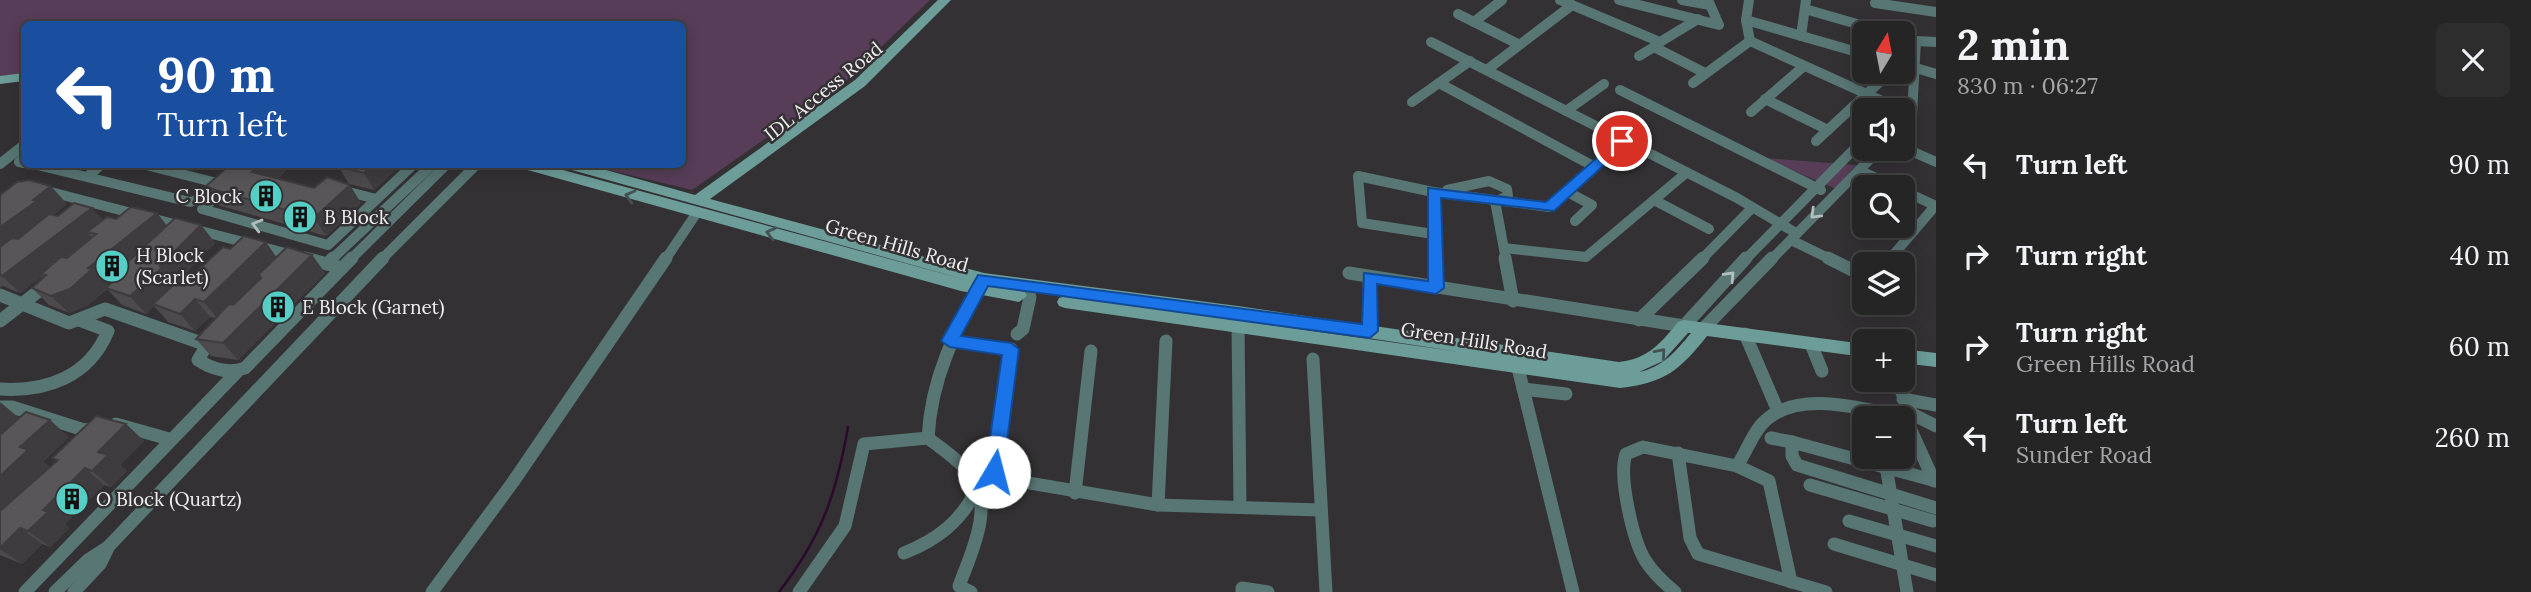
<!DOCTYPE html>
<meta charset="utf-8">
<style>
:root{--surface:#262526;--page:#2e2d2e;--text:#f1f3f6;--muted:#a4a5a7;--line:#424243}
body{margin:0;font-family:Lora,serif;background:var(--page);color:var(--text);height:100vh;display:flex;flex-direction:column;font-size:26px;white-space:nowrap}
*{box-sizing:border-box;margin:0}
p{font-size:23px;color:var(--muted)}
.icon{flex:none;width:38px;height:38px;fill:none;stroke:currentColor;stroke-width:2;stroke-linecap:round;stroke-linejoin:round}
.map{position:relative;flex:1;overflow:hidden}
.side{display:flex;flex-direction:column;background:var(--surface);width:595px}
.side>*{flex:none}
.hud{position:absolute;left:21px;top:21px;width:665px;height:147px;border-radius:10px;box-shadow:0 4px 18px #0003,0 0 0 2px var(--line);background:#1a4fa0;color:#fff;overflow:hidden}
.needle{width:46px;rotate:10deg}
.tools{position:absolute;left:1852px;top:21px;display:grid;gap:14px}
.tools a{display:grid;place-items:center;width:63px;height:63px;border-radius:10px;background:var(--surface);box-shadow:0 4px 18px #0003,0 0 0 2px var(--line);font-size:35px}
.pin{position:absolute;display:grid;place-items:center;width:60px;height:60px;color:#fff;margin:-30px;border:4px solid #fff;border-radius:50%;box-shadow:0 2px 7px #0007}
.me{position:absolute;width:77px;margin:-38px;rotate:8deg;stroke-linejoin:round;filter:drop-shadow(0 0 5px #0008)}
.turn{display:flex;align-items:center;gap:24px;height:147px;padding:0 21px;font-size:32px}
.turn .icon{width:91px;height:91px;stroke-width:2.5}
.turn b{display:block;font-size:49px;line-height:60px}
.round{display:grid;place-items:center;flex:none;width:74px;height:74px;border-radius:10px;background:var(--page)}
.head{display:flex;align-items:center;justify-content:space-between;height:119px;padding:0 21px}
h1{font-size:42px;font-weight:800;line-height:52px}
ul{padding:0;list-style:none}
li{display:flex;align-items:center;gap:21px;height:91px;padding:0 21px}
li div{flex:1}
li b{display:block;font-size:26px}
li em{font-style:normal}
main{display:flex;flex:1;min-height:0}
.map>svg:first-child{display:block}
.green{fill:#583d58}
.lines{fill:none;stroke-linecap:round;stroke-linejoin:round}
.stream{stroke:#2c092d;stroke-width:2.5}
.street-far1{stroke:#587674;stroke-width:10}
.street{stroke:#587674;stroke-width:13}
.secondary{fill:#6c9d99;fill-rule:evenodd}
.wall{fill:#4c4a4c;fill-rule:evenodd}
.shaded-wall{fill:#3e3c3e}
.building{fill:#585658;stroke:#3e3c3e;stroke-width:2}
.oneway{stroke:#445152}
.oneway2{stroke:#b3bfbe}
.route{fill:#1a73e8;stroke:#114b97;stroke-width:2}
.labels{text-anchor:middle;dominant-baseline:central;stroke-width:5;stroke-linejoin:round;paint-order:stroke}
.street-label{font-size:19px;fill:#f0eff0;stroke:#333133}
.poi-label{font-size:19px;fill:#f0eff0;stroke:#333133;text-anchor:start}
</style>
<main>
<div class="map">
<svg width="1936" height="592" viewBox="0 0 1936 592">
<rect width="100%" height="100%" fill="#333133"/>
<g class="green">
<polygon points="0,0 930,0 843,84 692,190 588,165 682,164 682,24 24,24 24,74 0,77"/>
<polygon points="1765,158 1856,165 1836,189"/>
</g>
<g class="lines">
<path class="stream" d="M779 592C822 536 836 495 848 427"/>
<g class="street-far1">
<polyline points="1502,0 1474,22 1518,44"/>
<polyline points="1560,0 1660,42 1698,19"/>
<polyline points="1619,0 1719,25 1708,0"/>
<polyline points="1682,0 1710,5"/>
<polyline points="1749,0 1746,20 1864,54"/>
<polyline points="1875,3 1936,12"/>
<polyline points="1805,9 1888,33"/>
<polyline points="1458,14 1474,22"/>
<polyline points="1746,20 1750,41 1902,110"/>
<polyline points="1801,36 1806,0"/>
<polyline points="1902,37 1916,41"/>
<polyline points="1431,42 1737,198 1796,233"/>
<polyline points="1660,42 1654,47 1705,73"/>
<polyline points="1639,56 1654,47"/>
<polyline points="1470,61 1439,83 1593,166"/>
<polyline points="1902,64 1936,74"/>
<polyline points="1488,69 1572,5"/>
<polyline points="1693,83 1750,41"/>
<polyline points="1620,90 1821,190"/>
<polyline points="1765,99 1828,130"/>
<polyline points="1412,102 1439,83"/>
<polyline points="1566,111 1604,84"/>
<polyline points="1751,112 1804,66"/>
<polyline points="1902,126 1912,115 1916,41 1936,42"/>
<polyline points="1816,141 1885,77"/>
<polyline points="1902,147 1936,162"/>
<polyline points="24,157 19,162 24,163"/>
<polyline points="0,164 24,145"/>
<polyline points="33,164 190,202 197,200 240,164"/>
<polyline points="142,164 217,183"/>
<polyline points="1859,170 1896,187"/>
<polyline points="88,176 102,164"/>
<polyline points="225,189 202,209 328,245 414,164"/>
<polyline points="43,190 312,260"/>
<polyline points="1447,190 1489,181 1507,189 1508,196 1496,201"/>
<polyline points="1902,190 1936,206"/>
<polyline points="345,191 376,199"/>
<polyline points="1566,191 1592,205 1575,221"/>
<polyline points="1433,192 1435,260"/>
<polyline points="1654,200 1709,229"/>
<polyline points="1495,201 1506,260"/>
<polyline points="1433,234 1362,223 1358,176 1433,192 1549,207 1622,141"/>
<polyline points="1791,240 1832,260"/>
<polyline points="1504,248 1586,257 1686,173"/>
<polyline points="331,260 433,164"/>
<polyline points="350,260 447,164"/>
<polyline points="381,260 477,164"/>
<polyline points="665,260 696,214"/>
<polyline points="1701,260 1752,208"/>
<polyline points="1745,260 1864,139"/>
<polyline points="1771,260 1880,149"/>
<polyline points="1889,260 1935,206"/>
</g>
<g class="street">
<polyline points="1435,258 1436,288"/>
<polyline points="1505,258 1513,301"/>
<polyline points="1828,258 1864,276"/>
<polyline points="327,264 333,258"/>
<polyline points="1886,264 1891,258"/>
<polyline points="342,268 352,258"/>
<polyline points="1349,273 1684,326 1746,258"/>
<polyline points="1369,277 1370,332"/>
<path d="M0 295 69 323 105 309 207 345 198 360C212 369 229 374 245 368L342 268 305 258"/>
<polyline points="1639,320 1703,258"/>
<polyline points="0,321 49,283"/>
<polyline points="1238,324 1240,507"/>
<polyline points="1704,328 1772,258"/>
<polyline points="1017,334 1023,329 1030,297"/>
<polyline points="1745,334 1778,411"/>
<polyline points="950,341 1011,349 994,472 1000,478 1158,505 1321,510"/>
<polyline points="1811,344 1822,371"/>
<polyline points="1313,359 1326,592"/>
<polyline points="1518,368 1573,592"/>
<path d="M0 389C46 392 89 377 108 331L79 320"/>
<polyline points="1523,389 1566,394"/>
<polyline points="1903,399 1936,405"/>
<polyline points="0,407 12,407 84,430 99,427"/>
<polyline points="1912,414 1936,426"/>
<polyline points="1905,417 1934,481"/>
<polyline points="116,424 169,439"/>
<polyline points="1771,438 1792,442"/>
<polyline points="1678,453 1690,538 1698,554 1826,592"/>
<polyline points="1885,460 1907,592"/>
<polyline points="1737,466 1769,481 1791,582"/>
<polyline points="977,469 994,472"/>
<polyline points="1936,481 1792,442 1792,456 1797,465 1936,508"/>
<polyline points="1810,485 1933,521"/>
<polyline points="1075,493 1091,351"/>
<polyline points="1158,505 1166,341"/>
<polyline points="1849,521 1936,546"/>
<polyline points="1834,544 1936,575"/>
<path d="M904 553C937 540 962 521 977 488"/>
<polyline points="25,592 237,372"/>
<polyline points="55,592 88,560 108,547"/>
<polyline points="74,592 100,564 109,546 383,258"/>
<polyline points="432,592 513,482 666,258"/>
<polyline points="799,592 845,526 864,444 928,438"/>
<path d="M971 592 959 586C971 553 996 505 969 473 958 459 942 449 928 438 931 378 955 331 984 280"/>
<polyline points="1242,592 1242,588 1268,592"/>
<path d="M1675 592C1664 583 1653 573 1645 560 1633 540 1618 476 1626 454L1643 447 1737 466C1747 451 1753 431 1766 420 1801 389 1865 410 1905 417L1912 414 1896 380"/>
</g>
<g class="secondary">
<path d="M938 0H951L865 86 710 199 984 273 1238 306 1619 362C1648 359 1661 343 1678 322L1684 320 1864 344V357L1707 336C1680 370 1665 383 1620 388L1065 308 1059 306 1057 302 1059 298 1065 296 1460 352 1238 318 1007 288 1025 292 1027 296 1019 302 961 291 517 167 515 164H541L970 281 561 167 559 164H585L695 195 855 80ZM1688 333H1691C1676 351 1663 367 1639 372L1663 361Z"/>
<polygon points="24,73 24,81 0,84 0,76"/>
<polygon points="1902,349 1936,353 1936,367 1902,363"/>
</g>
</g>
<g class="wall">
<polygon points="293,164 277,179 361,203 326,236 218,205 205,187"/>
<polygon points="340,164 402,164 374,190 349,184 338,166"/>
<path d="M0 195 67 204 53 215 58 216 103 219H116L157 213 167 226 201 225 215 243 178 281 192 276 230 249 266 242 276 257 312 255 325 273 238 360 211 356 196 339 215 318 210 317 195 331 168 322 154 306 146 314 122 305 107 289 87 306 69 313 49 305 32 288 44 277 43 276 20 293 3 286 0 287ZM92 238 67 258H66ZM119 274 120 275 107 286 106 285Z"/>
<polygon points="0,402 19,418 69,437 43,462 49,466 23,491 57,461 52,458 126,424 144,441 120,465 127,471 111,487 104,485 65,524 69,528 50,547 42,544 22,564 0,555"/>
</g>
<g class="shaded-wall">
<polygon points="260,164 293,164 264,190 252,172"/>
<polygon points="373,164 402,164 374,190 364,173"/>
<polygon points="350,185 361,203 326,236 314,218"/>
<polygon points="51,186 67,204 0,258 0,227"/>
<polygon points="92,208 108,225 87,232 92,237 44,275 41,274 43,276 20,293 2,276"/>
<polygon points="157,213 171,231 117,272 119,274 106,285 108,287 87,306 69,313 51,296 88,268"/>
<polygon points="201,225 215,243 176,283 153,304 154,306 146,314 130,296"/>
<polygon points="266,242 278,260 218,319 204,302"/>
<polygon points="312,255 325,273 238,360 223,343"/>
<polygon points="195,299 210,317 195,331 180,314"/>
<polygon points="1,403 21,420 0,439 0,404"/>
<polygon points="50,420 69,437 43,462 49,466 15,499 0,520 0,476 20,447"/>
<polygon points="126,424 144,441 120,465 127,471 111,487 92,471 98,452"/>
<polygon points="85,468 104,485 65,524 69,528 50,547 28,531 43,510"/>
<polygon points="20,528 42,544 22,564 0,549"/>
</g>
<g class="building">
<polygon points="231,164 260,164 252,172 314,188 327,177 350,185 314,218 205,187"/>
<polygon points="340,164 373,164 364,173 338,166"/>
<polygon points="29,180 51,186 33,200 37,201 0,227 0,195 17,182"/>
<polygon points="74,203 92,208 2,276 0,275 0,247 12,238 18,239 49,214 58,216"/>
<polygon points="131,207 157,213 88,268 92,269 70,289 51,296 32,288 46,275 41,274 61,257 67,258 96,234 87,232 107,217 116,219"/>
<polygon points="175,218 201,225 160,266 162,268 130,296 106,288 121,274 117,272"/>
<polygon points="244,236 266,242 204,302 195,299 180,314 153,304 185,274 192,276 223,247 230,249"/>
<polygon points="287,247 312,255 223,343 196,339 229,304 233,305 261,278 259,274"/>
<polygon points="26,412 50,420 20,447 28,450 0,476 0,435"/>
<polygon points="96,416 126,424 98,452 108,455 92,471 85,468 43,510 48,512 28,531 20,528 0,548 0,511 58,460 52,458"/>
</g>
<defs><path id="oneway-chevron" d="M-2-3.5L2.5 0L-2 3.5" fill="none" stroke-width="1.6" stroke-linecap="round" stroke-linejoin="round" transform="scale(1.75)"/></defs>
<g class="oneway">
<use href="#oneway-chevron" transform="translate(630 196) rotate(-165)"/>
<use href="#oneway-chevron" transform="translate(771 233) rotate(-166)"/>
<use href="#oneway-chevron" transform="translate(1661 353) rotate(-49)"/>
</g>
<g class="oneway2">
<use href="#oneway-chevron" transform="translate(1815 214) rotate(136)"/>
<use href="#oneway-chevron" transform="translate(257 225) rotate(-165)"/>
<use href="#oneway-chevron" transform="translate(1730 276) rotate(-47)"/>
</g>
<polygon class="route" points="1622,136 1629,141 1627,144 1554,211 1441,198 1444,288 1436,294 1377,284 1378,331 1370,338 988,286 961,336 1011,343 1019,349 1003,472 1000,477 987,477 985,472 1002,355 950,347 941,341 978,275 1362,324 1364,273 1428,281 1428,188 1546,202"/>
<defs>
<symbol id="building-disc" viewBox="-11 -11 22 22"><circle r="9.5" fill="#55cec6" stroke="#333133"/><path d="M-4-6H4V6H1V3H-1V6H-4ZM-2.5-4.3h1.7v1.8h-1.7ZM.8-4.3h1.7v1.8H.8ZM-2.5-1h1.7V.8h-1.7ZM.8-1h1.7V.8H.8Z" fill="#111"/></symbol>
</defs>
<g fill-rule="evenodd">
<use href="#building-disc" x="247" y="177" width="38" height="38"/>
<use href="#building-disc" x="281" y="198" width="38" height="38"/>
<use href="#building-disc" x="93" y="247" width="38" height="38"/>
<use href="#building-disc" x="259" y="288" width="38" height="38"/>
<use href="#building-disc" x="53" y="480" width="38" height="38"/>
</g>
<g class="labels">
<g class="street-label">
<text transform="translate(823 91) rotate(-39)">IDL Access Road</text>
<text transform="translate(897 245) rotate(16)">Green Hills Road</text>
<text transform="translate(1474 340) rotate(9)">Green Hills Road</text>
</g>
<g class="poi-label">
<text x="242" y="196" text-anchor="end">C Block</text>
<text x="324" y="217">B Block</text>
<text x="136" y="255">H Block<tspan x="136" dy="22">(Scarlet)</tspan></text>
<text x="302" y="307">E Block (Garnet)</text>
<text x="96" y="499">O Block (Quartz)</text>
</g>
</g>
</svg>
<div class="tools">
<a><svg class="needle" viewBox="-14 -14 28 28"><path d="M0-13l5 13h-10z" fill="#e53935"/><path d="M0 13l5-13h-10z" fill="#a4a5a7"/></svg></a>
<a><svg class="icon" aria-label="sound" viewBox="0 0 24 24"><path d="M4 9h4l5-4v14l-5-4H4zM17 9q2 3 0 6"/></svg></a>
<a><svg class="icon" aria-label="search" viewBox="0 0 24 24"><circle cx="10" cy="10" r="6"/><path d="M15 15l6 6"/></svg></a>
<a><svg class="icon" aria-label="layers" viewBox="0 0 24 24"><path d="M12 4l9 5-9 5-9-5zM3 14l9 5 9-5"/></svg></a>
<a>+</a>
<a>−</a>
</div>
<div class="pin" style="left:1622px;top:141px;background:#d93025"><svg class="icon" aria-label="arrive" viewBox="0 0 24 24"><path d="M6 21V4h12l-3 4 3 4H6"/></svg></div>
<svg class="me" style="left:994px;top:472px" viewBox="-20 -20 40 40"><circle r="19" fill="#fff"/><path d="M0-13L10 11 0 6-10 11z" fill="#1a73e8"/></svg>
<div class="hud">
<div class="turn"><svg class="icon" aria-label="left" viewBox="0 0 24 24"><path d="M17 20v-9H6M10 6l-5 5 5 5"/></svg><div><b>90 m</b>Turn left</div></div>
</div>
</div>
<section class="side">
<div class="head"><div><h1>2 min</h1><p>830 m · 06:27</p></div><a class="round"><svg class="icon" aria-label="close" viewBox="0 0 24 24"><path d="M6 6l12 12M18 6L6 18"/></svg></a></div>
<ul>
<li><svg class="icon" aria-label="left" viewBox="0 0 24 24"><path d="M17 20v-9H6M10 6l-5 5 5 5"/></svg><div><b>Turn left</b></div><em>90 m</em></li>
<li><svg class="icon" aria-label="right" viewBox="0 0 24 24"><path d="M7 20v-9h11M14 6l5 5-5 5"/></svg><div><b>Turn right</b></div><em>40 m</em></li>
<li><svg class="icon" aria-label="right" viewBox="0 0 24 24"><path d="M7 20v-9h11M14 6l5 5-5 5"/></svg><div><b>Turn right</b><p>Green Hills Road</p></div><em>60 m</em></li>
<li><svg class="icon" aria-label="left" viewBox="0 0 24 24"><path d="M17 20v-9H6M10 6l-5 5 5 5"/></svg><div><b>Turn left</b><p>Sunder Road</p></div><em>260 m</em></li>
</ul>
</section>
</main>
